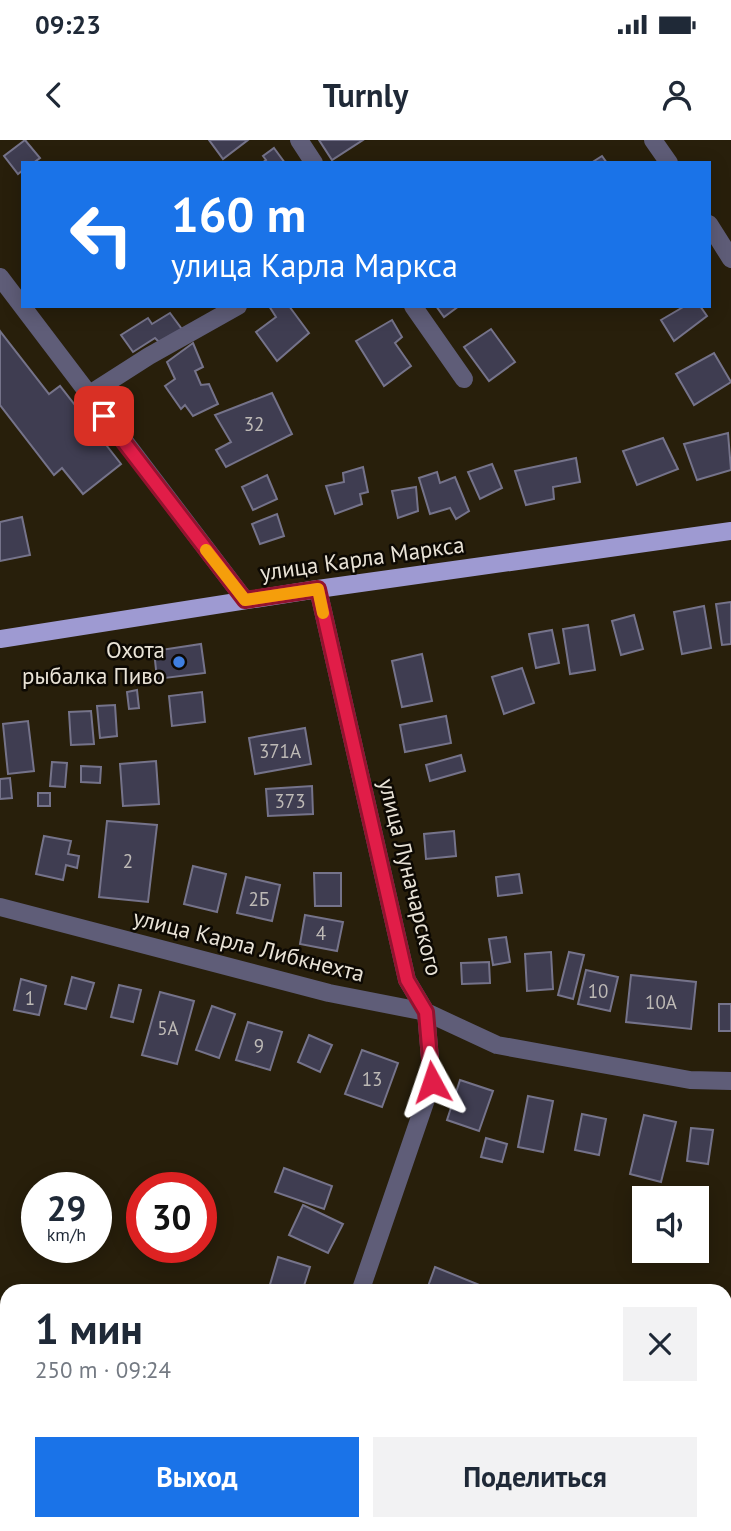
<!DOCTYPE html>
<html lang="ru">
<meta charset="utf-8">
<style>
:root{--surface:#fff;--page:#f2f2f3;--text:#1f2937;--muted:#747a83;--accent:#1a73e8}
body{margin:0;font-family:"PT Sans",sans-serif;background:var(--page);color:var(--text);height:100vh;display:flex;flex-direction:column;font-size:26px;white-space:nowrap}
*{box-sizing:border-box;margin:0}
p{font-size:23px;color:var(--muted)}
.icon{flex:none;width:38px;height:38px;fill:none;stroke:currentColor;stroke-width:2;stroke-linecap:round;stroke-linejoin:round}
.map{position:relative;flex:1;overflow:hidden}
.panel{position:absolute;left:0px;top:1144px;width:732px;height:247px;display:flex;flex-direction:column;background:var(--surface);border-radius:21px 21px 0 0;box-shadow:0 4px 18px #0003}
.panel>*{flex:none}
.banner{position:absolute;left:21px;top:21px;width:690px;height:147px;border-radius:0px;box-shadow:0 4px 18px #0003;background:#1a73e8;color:#fff;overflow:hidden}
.fabs{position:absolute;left:632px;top:1046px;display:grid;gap:14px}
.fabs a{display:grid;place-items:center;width:77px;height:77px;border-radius:0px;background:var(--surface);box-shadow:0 4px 18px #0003;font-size:35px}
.speed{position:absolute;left:21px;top:1032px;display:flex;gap:14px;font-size:35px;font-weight:700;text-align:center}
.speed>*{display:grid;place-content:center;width:91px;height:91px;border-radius:50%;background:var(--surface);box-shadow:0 4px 18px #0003;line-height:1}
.speed small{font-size:18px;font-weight:400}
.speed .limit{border:10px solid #d22;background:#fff;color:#111}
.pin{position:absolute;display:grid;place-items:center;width:60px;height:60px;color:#fff;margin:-30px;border-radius:14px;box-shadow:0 4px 10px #0006}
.me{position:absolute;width:77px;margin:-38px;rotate:355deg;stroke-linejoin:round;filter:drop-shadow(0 0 5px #0008)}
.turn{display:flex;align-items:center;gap:24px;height:147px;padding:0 35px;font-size:32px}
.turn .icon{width:91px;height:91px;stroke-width:2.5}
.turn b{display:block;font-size:49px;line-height:60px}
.round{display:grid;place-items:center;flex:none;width:74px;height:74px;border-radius:0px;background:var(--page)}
.headline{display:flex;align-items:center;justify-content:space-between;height:119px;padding:0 35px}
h1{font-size:42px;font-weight:700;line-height:52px}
.cta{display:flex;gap:14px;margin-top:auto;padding:14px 35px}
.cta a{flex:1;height:80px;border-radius:0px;background:var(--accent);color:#fff;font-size:28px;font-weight:700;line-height:80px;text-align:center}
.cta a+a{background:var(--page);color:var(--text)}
.status{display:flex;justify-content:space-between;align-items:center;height:49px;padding:0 35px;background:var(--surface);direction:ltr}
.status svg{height:19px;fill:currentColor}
header{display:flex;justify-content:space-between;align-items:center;height:91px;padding:0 35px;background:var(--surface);font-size:32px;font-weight:700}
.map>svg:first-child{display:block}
.building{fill:#3f3d51;stroke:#75738a;stroke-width:2}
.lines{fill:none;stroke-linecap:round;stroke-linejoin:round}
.minor{stroke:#5f5d78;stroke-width:18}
.major{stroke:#9e9ad2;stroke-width:18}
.route-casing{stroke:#92132f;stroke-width:18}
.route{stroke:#e11d48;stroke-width:12}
.slow{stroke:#f59e0b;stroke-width:12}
.shop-dot{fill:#3f7fe0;stroke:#0d0903;stroke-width:2.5}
.labels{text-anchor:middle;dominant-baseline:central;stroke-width:5;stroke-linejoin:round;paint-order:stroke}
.number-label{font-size:19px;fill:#bebab6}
.street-label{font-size:23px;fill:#e9e3d7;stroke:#0d0903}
.poi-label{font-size:23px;fill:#e9e3d7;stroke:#0d0903;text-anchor:end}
</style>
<div class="status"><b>09:23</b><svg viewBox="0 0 49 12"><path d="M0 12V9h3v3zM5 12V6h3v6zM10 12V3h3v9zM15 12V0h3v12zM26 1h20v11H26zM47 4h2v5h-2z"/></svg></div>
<header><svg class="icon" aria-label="back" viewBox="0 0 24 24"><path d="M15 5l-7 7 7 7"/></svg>Turnly<svg class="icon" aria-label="person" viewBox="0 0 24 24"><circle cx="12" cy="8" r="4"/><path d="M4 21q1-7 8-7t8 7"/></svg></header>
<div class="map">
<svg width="731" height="1391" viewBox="0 0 731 1391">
<rect width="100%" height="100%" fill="#281f0b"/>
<g class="building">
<polygon points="25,0 40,18 33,23 23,23 23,30 18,34 4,16"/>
<polygon points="209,0 248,0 223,19"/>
<polygon points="319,0 363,0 332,20"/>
<polygon points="274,8 285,23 262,23 266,20 263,16"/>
<polygon points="602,16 607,23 591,23"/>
<polygon points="289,166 309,193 277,221 256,192 276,177 269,166"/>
<polygon points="436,166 459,166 444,177"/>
<polygon points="685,166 700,166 707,176 674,201 661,180"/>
<polygon points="170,173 184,192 161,204 155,198 133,212 121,195 148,178 152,184"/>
<polygon points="392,180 402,197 395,203 411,226 384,246 356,201"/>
<polygon points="491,189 515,222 489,241 464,207"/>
<polygon points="0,191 49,254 60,246 121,324 83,354 62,328 54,335 0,265"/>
<polygon points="193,203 203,227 195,231 201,245 209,244 218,264 193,276 185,265 181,269 165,246 175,239 167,222"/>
<polygon points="714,213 731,242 694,265 676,234"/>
<polygon points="272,253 292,294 226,327 216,310 231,302 215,275"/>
<polygon points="728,293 731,330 697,340 684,304"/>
<polygon points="663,298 678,329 637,345 623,311"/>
<polygon points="576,318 580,342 553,347 554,359 526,365 515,331"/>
<polygon points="492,324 502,348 480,359 468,332"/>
<polygon points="363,327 368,352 360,354 362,364 335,374 326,346 344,342 343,333"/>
<polygon points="437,332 440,343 455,337 469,371 456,379 450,368 430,374 419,338"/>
<polygon points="267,335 277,359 253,370 242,347"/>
<polygon points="416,347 418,371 398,378 392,351"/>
<polygon points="277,374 284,396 260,404 252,384"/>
<polygon points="22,377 30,415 0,421 0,382"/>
<polygon points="731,462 731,504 722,505 716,464"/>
<polygon points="704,466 711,508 682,514 674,472"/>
<polygon points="634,475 643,509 621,515 612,481"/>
<polygon points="588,485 595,530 570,534 563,489"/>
<polygon points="552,490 559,523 536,528 529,494"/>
<polygon points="201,504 205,533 157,539 154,511"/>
<polygon points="422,514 432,561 402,567 392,521"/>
<polygon points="522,528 534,563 504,574 492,537"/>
<polygon points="137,550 139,568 129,569 127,552"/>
<polygon points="202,552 205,582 172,586 169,556"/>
<polygon points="115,565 117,596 100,598 97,566"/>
<polygon points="91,571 94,604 71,605 69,572"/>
<polygon points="446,576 451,603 405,612 400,585"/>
<polygon points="28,581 34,631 8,634 3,584"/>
<polygon points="305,588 311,624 255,634 249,598"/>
<polygon points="461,615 465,631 430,641 426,625"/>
<polygon points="156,621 159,664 123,666 120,624"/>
<polygon points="52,622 67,623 65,647 50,646"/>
<polygon points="81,626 101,627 100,643 81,642"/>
<polygon points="10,638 12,658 0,659 0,639"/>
<polygon points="312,646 313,674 268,676 266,649"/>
<rect x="38" y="653" width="12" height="13"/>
<polygon points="107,681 157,685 148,762 99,757"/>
<polygon points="454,691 456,716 426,719 424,694"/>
<polygon points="44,696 71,701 68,714 79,716 77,728 66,725 63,740 36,734"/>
<polygon points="193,726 226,734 217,772 184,764"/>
<polygon points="314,733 341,733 341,766 315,766"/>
<polygon points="519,734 522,753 498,756 496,737"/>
<polygon points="246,737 280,745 272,781 237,773"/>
<polygon points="305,775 343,782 337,811 300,804"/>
<polygon points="506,797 510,822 493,825 489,799"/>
<polygon points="551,812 553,849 527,851 525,814"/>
<polygon points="569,812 584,815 573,859 558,855"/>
<polygon points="489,822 490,843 462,844 461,823"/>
<polygon points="586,830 618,837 610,871 578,864"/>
<polygon points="631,835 696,842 691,889 626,882"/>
<polygon points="72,837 94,843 86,869 65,864"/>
<polygon points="21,839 46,846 39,875 14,870"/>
<polygon points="119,845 141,850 133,882 111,877"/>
<polygon points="160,852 194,861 177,924 142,915"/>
<rect x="719" y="864" width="12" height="27"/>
<polygon points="212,866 235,874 219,918 196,910"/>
<polygon points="248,882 282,892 270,930 236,920"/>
<polygon points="309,895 332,905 320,932 298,922"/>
<polygon points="362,910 398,923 382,967 345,954"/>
<polygon points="460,940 493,951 479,991 447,980"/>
<polygon points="528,956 553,961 543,1012 518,1007"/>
<polygon points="582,974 606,979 599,1015 575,1010"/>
<polygon points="644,975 676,982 661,1042 630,1034"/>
<polygon points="691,988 713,990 708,1024 687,1021"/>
<polygon points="486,998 507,1004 502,1022 481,1017"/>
<polygon points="284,1028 332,1046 324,1069 275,1052"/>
<polygon points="303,1065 343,1084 328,1113 289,1095"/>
<polygon points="278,1117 310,1127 302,1152 269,1148"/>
<polygon points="435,1127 482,1146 479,1152 426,1152"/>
<polygon points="532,1147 555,1152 531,1152"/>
<polygon points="332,1384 366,1384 363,1391 347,1391"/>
</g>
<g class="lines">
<g class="minor">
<polyline points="299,0 314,23"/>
<polyline points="653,0 669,23"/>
<polyline points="709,84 731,119"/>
<polyline points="0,137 245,460"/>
<polyline points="413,166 464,239"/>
<polyline points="88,255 149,216 238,166"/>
<polyline points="318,449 407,840 426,872 432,942 360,1152"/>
<polyline points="0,767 329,853 426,872 497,905 690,940 731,941"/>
<polyline points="0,1369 7,1374"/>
<polyline points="23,1384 33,1391"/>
<polyline points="278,1391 281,1384"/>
</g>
<polyline class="major" points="0,499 318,449 731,391"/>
</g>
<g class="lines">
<defs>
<polyline id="route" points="104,276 245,460 318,449 407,840 426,872 432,942"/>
</defs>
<use href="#route" class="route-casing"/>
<use href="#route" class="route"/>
<polyline class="slow" points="206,410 245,460 318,449 323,473"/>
</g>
<circle class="shop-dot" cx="179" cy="522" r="7"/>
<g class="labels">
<g class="number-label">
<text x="254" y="284">32</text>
<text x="280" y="611">371А</text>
<text x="290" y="661">373</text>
<text x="128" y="721">2</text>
<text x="259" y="759">2Б</text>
<text x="321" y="793">4</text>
<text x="598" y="851">10</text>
<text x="30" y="858">1</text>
<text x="661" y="862">10А</text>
<text x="168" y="888">5А</text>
<text x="259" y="906">9</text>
<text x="372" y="939">13</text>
</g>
<g class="street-label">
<text transform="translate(362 418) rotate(-8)">улица Карла Маркса</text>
<text transform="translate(411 737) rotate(76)">улица Луначарского</text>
<text transform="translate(249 805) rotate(14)">улица Карла Либкнехта</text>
</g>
<g class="poi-label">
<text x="165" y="509">Охота<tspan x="165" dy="26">рыбалка Пиво</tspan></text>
</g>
</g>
</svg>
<div class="fabs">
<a><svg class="icon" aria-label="sound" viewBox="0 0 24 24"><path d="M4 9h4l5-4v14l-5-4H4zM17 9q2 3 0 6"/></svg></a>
</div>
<div class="speed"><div>29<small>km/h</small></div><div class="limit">30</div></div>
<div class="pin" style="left:104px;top:276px;background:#d93025"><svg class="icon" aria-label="arrive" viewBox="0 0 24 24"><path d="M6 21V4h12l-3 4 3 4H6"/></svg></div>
<svg class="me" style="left:432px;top:942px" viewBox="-20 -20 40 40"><path d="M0-17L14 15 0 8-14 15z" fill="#e11d48" stroke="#fff" stroke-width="4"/></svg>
<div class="banner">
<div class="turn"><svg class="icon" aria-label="left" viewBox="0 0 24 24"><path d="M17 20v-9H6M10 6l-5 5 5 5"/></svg><div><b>160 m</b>улица Карла Маркса</div></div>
</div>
<section class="panel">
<div class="headline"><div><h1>1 мин</h1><p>250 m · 09:24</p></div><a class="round"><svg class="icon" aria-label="close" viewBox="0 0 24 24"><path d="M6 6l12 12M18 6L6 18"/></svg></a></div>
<div class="cta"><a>Выход</a><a>Поделиться</a></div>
</section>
</div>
